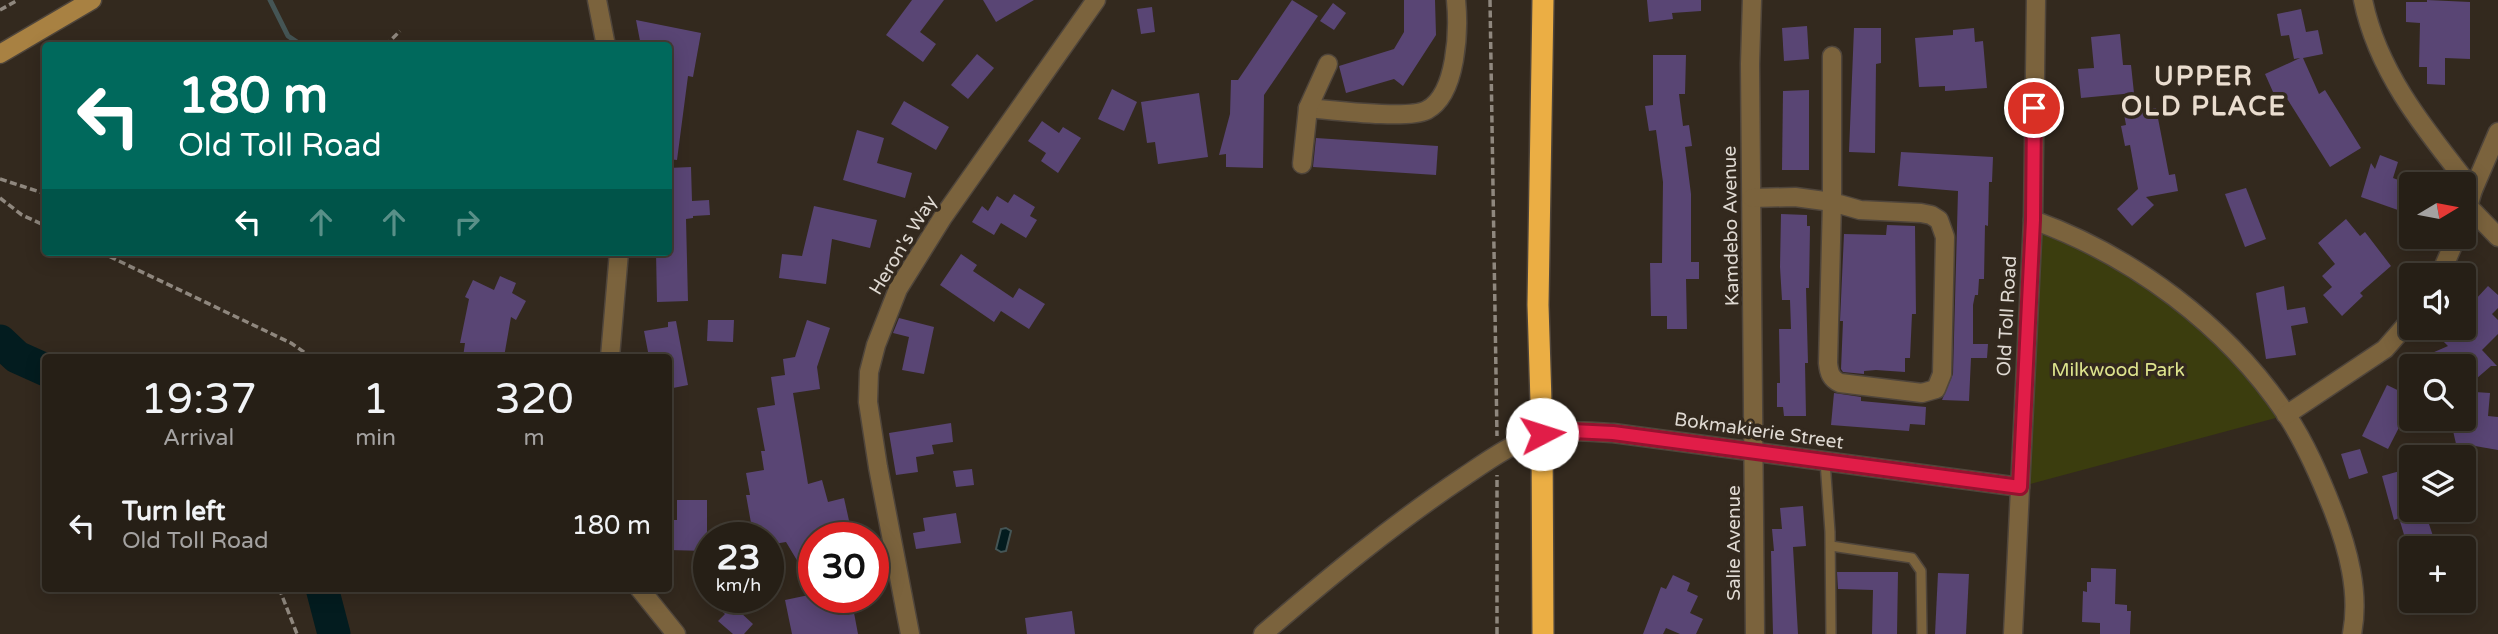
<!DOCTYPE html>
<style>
:root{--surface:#261f16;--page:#322c23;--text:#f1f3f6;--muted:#a4a2a1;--line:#423d35}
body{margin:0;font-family:"Varela Round",sans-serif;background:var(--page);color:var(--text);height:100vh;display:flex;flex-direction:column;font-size:26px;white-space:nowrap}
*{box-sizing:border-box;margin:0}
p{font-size:23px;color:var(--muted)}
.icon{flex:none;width:38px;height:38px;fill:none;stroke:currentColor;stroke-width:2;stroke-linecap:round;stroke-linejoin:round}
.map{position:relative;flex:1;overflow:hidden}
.details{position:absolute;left:42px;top:354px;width:630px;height:238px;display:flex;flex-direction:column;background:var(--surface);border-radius:7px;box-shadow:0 4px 18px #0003,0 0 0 2px var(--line)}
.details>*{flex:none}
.banner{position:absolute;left:42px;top:42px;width:630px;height:214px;border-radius:7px;box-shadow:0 4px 18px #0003,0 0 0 2px var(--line);background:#00695c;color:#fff;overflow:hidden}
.needle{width:46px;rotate:80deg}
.tools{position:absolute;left:2399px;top:172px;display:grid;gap:14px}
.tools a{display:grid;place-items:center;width:77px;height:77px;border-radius:7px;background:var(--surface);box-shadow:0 4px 18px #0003,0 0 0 2px var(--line);font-size:35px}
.speed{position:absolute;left:693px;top:522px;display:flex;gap:14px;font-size:35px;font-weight:700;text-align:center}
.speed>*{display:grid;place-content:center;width:91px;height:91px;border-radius:50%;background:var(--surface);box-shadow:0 4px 18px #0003,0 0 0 2px var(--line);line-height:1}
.speed small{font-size:18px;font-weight:400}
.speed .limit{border:10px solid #d22;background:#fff;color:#111}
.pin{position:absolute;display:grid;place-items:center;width:60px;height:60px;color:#fff;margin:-30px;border:4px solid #fff;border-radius:50%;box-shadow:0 2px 7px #0007}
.me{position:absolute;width:77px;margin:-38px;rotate:85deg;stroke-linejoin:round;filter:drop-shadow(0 0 5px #0008)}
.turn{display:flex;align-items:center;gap:24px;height:147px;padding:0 21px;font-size:32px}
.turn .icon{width:91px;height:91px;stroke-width:2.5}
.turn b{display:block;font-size:49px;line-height:60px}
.lanes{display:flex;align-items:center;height:66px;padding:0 21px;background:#0003;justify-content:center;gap:35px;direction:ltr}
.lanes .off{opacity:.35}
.eta{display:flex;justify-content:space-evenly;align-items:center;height:119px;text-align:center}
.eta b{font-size:42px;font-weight:600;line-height:49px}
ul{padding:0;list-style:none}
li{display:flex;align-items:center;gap:21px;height:105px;padding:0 21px}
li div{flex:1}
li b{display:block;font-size:26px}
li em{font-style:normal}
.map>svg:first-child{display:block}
.green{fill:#3b3d0e}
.water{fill:#031c1f;stroke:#455555;stroke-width:2}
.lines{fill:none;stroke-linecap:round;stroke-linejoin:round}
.stream{stroke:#455555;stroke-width:5}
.river{stroke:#031c1f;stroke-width:33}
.building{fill:#594574}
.lane-casing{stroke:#4f453b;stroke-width:12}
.street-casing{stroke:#4f453b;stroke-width:21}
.secondary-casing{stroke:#4f453b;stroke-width:21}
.highway-casing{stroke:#4f453b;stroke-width:24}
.path{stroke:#8f877e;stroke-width:3.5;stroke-dasharray:7 3.5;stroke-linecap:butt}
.lane{stroke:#7b633d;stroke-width:9}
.street{stroke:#7b633d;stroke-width:18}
.secondary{stroke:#a88142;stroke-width:18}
.highway{stroke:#ebae44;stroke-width:21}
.route-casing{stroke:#92132f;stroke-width:18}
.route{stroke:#e11d48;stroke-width:12}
.labels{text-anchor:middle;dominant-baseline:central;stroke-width:7;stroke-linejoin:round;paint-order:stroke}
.street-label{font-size:19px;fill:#dfd9d2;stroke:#33291e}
.park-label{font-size:19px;fill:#dde38d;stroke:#33291e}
.district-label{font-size:26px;font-weight:bold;letter-spacing:2px;fill:#eaddcf;stroke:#33291e}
</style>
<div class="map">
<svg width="2498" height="634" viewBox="0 0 2498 634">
<rect width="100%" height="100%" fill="#33291e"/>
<polygon class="green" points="2036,225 2112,262 2207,328 2283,416 2023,486"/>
<polygon class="water" points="1006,528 1011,531 1006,551 1001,552 996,549 1001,529"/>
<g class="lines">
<polyline class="stream" points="270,0 288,36 303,46"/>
<g class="river">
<polyline points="0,341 17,357 46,370"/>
<polyline points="322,588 334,634"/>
</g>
</g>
<g class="building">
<polygon points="912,0 944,0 920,32 936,44 923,62 886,35"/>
<polygon points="983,0 1034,0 996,22"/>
<polygon points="1292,0 1318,16 1264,95 1263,168 1226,167 1226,154 1219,155 1230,114 1231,80 1238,80"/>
<polygon points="1404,0 1435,0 1436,35 1403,86 1394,79 1346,93 1339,66 1394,49 1404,32"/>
<polygon points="1647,0 1701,0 1701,11 1672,13 1673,19 1649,22"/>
<polygon points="2427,0 2470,2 2470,59 2445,58 2445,85 2427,84 2427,67 2419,67 2420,23 2406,22 2406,2 2427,2"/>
<polygon points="1333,3 1346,13 1334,30 1320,21"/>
<polygon points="1152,7 1155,32 1141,34 1137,9"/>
<polygon points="2301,9 2306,32 2318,30 2323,54 2303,58 2319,94 2325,90 2361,148 2330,167 2286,97 2277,101 2265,74 2300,58 2294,59 2289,35 2281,36 2277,14"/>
<polygon points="636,20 701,33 693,77 688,76 677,160 668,159 668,61 672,46 641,46"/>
<polygon points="1807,26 1809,59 1784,61 1782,28"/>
<polygon points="1854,28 1881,28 1881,63 1876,64 1875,153 1849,152"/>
<polygon points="1974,28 1975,42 1983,41 1987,88 1945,91 1945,86 1919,87 1915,38 1953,35 1953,30"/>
<polygon points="2120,34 2123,65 2131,65 2134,93 2081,98 2078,69 2094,68 2091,37"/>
<polygon points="977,54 994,68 968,99 951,85"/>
<polygon points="1653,55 1686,55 1685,94 1679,94 1683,126 1689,125 1692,146 1685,147 1691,194 1691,262 1699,262 1699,279 1686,279 1687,329 1667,329 1667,316 1651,316 1650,263 1662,263 1663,182 1656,130 1649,131 1645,106 1653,105"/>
<polygon points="1112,89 1137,102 1124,131 1098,119"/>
<polygon points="1809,90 1809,170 1782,170 1783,91"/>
<polygon points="1199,93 1208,157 1158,164 1155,142 1147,143 1141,102"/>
<polygon points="904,101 949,127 936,150 891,124"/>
<polygon points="2156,108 2169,175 2175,174 2178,191 2146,197 2154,205 2132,226 2117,209 2138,189 2130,145 2125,146 2121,126 2126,125 2124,114"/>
<polygon points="1042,121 1059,133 1063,127 1081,138 1058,173 1041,161 1046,153 1028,141"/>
<polygon points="857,130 884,138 877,163 912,173 905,198 843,180"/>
<polygon points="1316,138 1438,146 1436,175 1313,167"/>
<polygon points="1901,152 1993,157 1992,182 1989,182 1988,226 1985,225 1984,279 1979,279 1978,295 1975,295 1973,305 1973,344 1988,344 1987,358 1971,358 1969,401 1942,400 1953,374 1958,191 1898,186"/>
<polygon points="2380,155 2398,162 2393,178 2412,185 2412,215 2361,197 2371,163 2375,169"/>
<polygon points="691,167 692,201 709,200 710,215 693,216 693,218 686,219 688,301 657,302 656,252 668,252 668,168"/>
<polygon points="2246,188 2266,239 2245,247 2225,194"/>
<polygon points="1014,194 1035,207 1030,216 1037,220 1026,238 1001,223 994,235 972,222 982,206 988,211 997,196 1008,203"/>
<polygon points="814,206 877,220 870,248 832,239 826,284 779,278 782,254 802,256"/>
<polygon points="1781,214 1807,215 1807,226 1810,226 1809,288 1806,288 1808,363 1805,363 1806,416 1784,416 1783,407 1777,407 1777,383 1780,383 1779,329 1791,329 1790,300 1782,300 1780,267"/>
<polygon points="2346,219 2360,236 2365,232 2391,266 2360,293 2363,296 2342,316 2323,295 2332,287 2322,276 2335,264 2318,243"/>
<polygon points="1887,225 1915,226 1916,314 1912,314 1910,358 1905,358 1905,372 1876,370 1864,371 1864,374 1843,372 1841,369 1843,321 1840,321 1844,234 1886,235"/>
<polygon points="961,254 977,265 973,271 1013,298 1019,288 1045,304 1029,329 1001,311 994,322 940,285"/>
<polygon points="500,276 516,283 512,293 526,301 516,320 511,317 504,357 463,357 465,343 460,343 469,299 465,297 473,280 494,290"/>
<polygon points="2284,286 2287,310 2305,307 2308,323 2291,326 2296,355 2266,359 2256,293"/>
<polygon points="2488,286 2498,295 2498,308 2492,314 2498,320 2498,334 2482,350 2497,366 2491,366 2476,379 2477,366 2402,366 2448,346 2439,337 2449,327 2464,327 2464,289 2475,300"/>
<polygon points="899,318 934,327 924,374 902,370 909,337 893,333"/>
<polygon points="708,320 734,320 733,342 707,341"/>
<polygon points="807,320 830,328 817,367 820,389 793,393 808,484 822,480 828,502 844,498 852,534 814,537 814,566 804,572 786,542 768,545 765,532 753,534 746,495 750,495 746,473 764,470 761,451 765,451 757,408 775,405 771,377 785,375 783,359 795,357"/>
<polygon points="676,321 688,385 668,389 668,357 649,357 644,331 668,327 668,322"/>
<polygon points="2387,385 2412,397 2412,402 2388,449 2362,436"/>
<polygon points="2475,392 2490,393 2488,416 2498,417 2498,450 2475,446 2477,454 2459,457 2451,422 2473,417"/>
<polygon points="1834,393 1861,397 1861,401 1926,407 1925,425 1910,424 1909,431 1831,425"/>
<polygon points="951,423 953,442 932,445 934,454 916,457 918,472 896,475 889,433"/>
<polygon points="2360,449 2368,473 2349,479 2341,454"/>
<polygon points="972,469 974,485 956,487 953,471"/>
<polygon points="2407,469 2412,486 2412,509 2424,509 2433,536 2412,542 2412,548 2408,548 2399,518 2394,520 2382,476"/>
<polygon points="677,500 707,500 707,551 668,550 668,520 677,520"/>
<polygon points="1803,506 1806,546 1793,547 1798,634 1773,634 1771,551 1774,551 1772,529 1782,529 1780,508"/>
<polygon points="956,513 961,543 916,549 913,533 925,531 923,518"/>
<polygon points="2091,568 2116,569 2115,604 2127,605 2127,611 2131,611 2130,634 2100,634 2100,623 2082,622 2083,591 2087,592 2087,582 2091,582"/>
<polygon points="1837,572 1898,572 1897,634 1872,634 1873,590 1838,589"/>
<polygon points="1938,573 1969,574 1966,634 1935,634"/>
<polygon points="1673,575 1690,583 1687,591 1698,596 1690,613 1703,619 1696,634 1680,634 1666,628 1663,634 1643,634 1661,587 1666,589"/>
<polygon points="809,595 851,597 858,634 792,634 785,600"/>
<polygon points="706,597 764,597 740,612 753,624 744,634 733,634 718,621 725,614"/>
<polygon points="1072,611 1075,634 1027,634 1025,618"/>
</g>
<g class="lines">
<defs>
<g id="lane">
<polyline points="1825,461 1830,532 1831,634"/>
<polyline points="1831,546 1912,558 1921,571 1922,634"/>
</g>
<g id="street">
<polyline points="597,0 606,46"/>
<polyline points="1752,0 1750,64 1755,634"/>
<path d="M2363 0C2378 74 2427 132 2473 190"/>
<path d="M1308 108C1332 110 1408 120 1427 110 1457 94 1459 30 1456 0"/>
<polyline points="1302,164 1308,108 1328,64"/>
<path d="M1752 198 1795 197 1832 202 1860 210 1921 213 1931 215 1939 220 1945 237 1942 374 1936 389 1922 393 1840 383C1831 379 1829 373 1828 363L1832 202V56"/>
<polyline points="2469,207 2498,237"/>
<path d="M2033 220C2133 256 2226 325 2286 414 2306 444 2320 477 2333 510 2348 549 2360 592 2352 634"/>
<polyline points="2464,220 2473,190 2498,132"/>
<polyline points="2440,275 2457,236"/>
<polyline points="610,357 619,252"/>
<polyline points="2286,415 2385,349 2412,318"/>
<polyline points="639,588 676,634"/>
<polyline points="910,634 878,467 868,402 869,372 876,345 898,289 943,217 1096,0"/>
<path d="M1263 634C1328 578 1393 524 1465 476 1487 461 1518 439 1544 434 1567 429 1590 432 1613 433L2020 487"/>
<polyline points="2013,634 2033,220 2036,0"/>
</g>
<polyline id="secondary" points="0,54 92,0"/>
<polyline id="highway" points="1543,634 1542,434 1538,305 1543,0"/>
</defs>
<use href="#lane" class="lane-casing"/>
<use href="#street" class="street-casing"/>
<use href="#secondary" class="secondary-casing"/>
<use href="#highway" class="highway-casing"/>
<g class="path">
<polyline points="1490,0 1497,436"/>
<polyline points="0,10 18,0"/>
<polyline points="385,46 400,31"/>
<polyline points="0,179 46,194"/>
<polyline points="0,198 22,215 46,226"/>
<polyline points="100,252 291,343 311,357"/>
<polyline points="279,588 297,634"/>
<polyline points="1497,634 1497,475"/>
</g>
<use href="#lane" class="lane"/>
<use href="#street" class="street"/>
<use href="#secondary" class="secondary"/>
<use href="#highway" class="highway"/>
</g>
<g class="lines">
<defs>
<polyline id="route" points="1542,434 1572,431 1613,433 2020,487 2033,220 2034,108"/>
</defs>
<use href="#route" class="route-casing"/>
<use href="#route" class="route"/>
</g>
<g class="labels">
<g class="street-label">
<text transform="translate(1731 226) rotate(-91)">Kamdebo Avenue</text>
<text transform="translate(903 245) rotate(-59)">Heron's Way</text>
<text transform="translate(2007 316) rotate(-87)">Old Toll Road</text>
<text transform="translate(1759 431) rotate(8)">Bokmakierie Street</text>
<text transform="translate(1734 543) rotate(-90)">Salie Avenue</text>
</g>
<g class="park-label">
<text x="2118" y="370">Milkwood Park</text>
</g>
<g class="district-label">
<text x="2204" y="76">UPPER<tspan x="2204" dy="30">OLD PLACE</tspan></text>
</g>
</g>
</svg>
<div class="tools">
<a><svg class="needle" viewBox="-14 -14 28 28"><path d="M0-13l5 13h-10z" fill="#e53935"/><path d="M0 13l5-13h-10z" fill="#a4a2a1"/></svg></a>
<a><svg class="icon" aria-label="sound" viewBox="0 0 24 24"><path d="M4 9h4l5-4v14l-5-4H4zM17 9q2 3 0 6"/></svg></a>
<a><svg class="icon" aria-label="search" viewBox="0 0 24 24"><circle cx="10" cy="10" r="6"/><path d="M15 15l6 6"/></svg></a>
<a><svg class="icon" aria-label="layers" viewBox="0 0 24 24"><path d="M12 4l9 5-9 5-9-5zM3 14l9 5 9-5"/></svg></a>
<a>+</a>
</div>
<div class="speed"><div>23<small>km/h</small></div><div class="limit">30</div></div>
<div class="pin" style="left:2034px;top:108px;background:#d93025"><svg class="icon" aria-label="arrive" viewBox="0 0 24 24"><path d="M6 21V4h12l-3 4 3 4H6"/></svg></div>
<svg class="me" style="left:1542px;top:434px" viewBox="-20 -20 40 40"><circle r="19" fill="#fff"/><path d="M0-13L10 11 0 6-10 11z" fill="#e11d48"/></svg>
<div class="banner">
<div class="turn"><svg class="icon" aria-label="left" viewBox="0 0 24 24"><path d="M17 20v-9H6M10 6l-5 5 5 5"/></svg><div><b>180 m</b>Old Toll Road</div></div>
<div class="lanes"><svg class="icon" aria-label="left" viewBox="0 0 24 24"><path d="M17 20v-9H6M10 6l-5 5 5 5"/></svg><svg class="icon off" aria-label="ahead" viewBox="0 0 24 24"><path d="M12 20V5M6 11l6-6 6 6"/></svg><svg class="icon off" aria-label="ahead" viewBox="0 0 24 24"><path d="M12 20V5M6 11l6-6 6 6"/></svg><svg class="icon off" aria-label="right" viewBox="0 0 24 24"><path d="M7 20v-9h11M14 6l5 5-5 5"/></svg></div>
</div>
<section class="details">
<div class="eta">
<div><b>19:37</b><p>Arrival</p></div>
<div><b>1</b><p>min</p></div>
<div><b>320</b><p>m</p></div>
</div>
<ul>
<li><svg class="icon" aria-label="left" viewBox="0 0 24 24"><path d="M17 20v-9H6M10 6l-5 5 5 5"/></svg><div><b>Turn left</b><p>Old Toll Road</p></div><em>180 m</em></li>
</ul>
</section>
</div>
